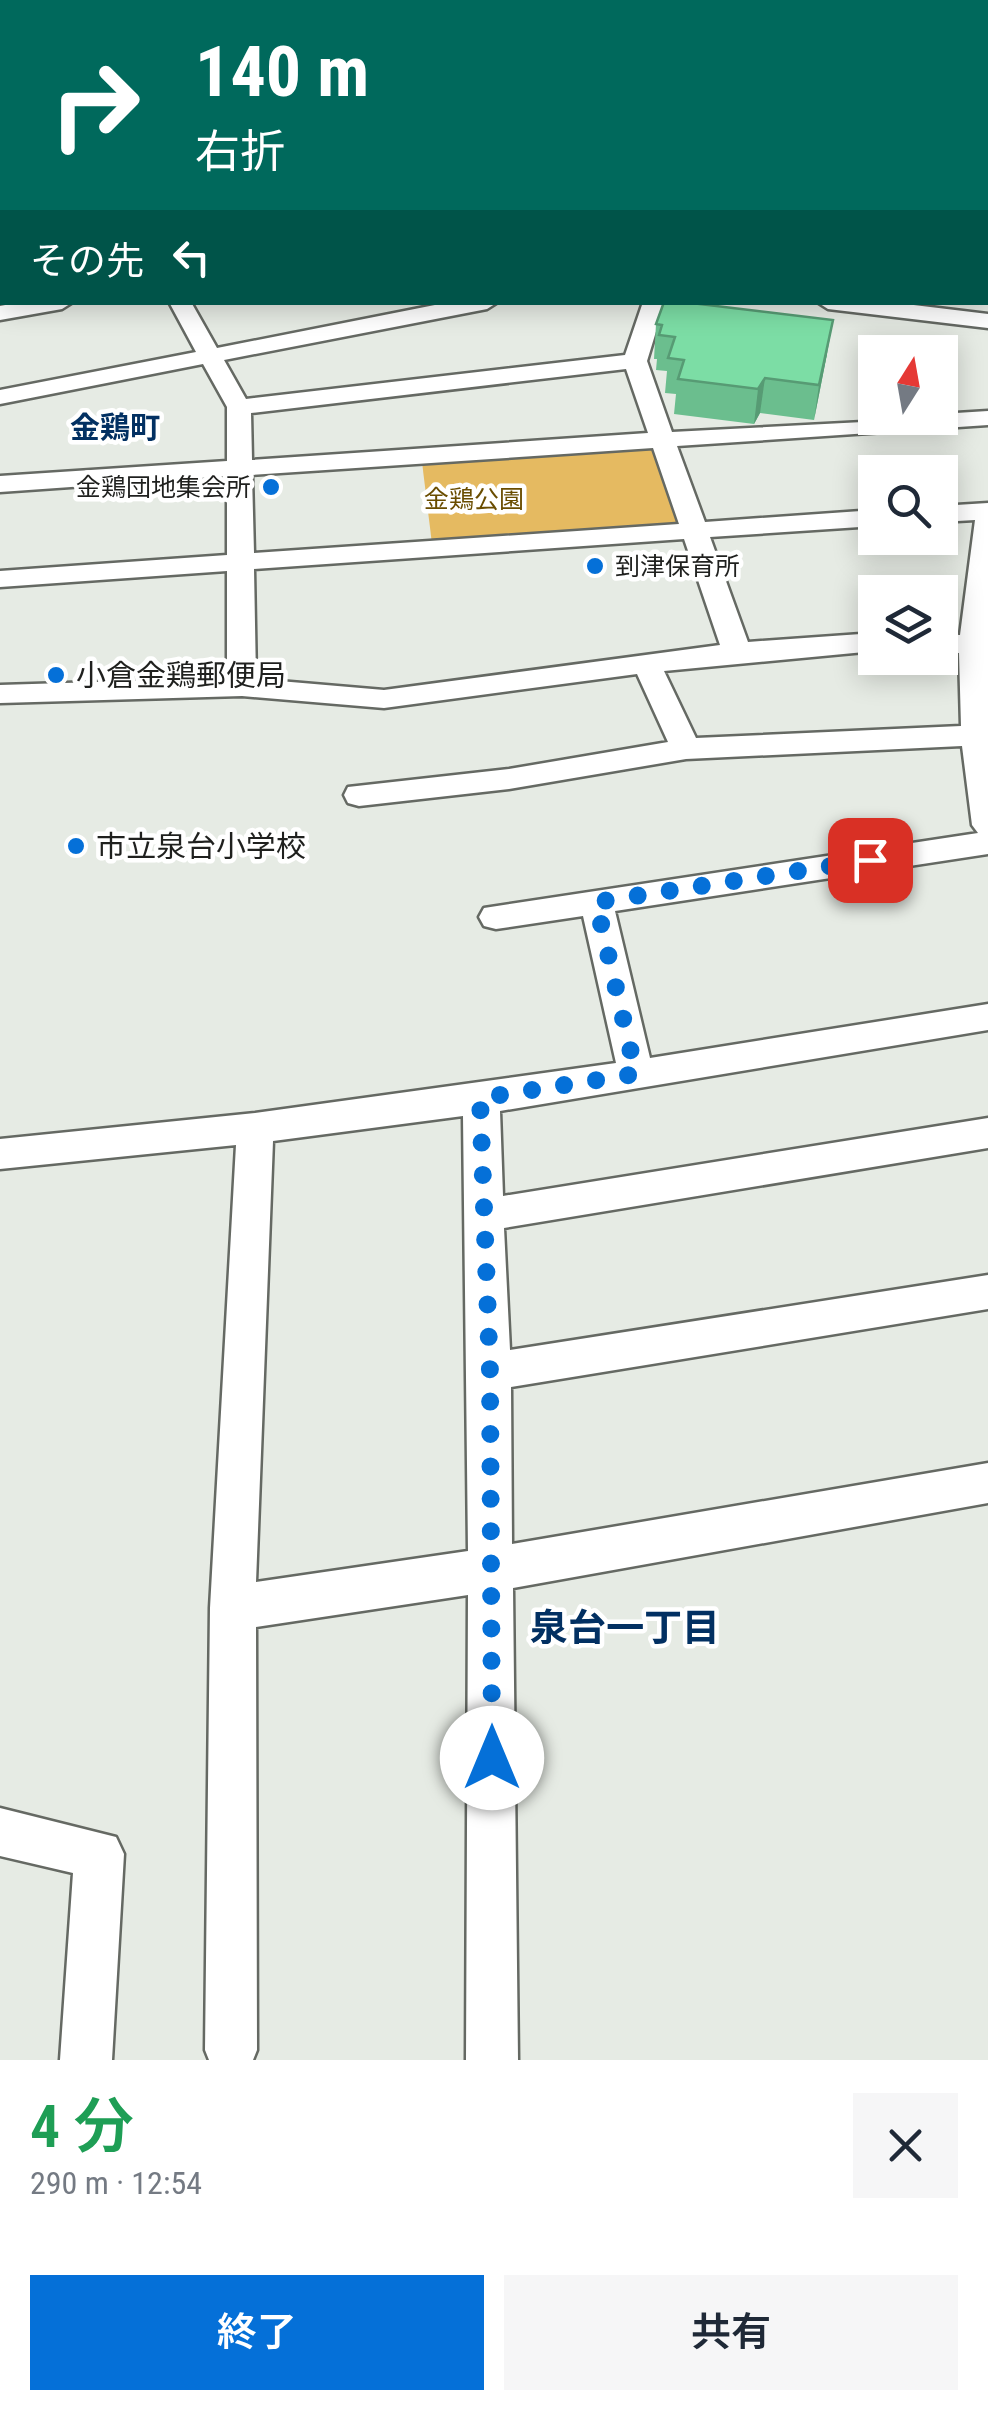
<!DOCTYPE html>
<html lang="ja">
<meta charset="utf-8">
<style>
:root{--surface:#fff;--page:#f6f6f7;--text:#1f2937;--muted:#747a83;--accent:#0570d8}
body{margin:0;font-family:"Roboto Condensed","Noto Sans JP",sans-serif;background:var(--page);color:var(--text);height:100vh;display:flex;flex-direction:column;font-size:38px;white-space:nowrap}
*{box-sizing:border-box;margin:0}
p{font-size:32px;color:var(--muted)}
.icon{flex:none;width:55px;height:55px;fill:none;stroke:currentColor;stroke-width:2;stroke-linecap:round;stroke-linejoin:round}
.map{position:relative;height:2060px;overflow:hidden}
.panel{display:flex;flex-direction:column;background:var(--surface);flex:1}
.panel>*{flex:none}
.guide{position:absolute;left:0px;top:0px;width:990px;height:305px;box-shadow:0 5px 25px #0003;background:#00695c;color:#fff;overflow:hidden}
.needle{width:65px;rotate:11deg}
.buttons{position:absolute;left:858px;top:335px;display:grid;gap:20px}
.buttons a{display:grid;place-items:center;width:100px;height:100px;border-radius:0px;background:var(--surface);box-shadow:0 5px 25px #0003;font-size:50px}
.pin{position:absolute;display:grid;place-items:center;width:85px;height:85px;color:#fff;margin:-42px;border-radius:20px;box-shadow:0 5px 15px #0006}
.me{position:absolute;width:110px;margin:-55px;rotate:0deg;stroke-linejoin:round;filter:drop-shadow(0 0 8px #0008)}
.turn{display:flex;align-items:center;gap:35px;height:210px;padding:0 30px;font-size:45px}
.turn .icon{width:130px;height:130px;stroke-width:2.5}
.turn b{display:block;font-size:70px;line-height:85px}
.then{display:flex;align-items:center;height:95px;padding:0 30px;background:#0003;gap:20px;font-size:38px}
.round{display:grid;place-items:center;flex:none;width:105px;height:105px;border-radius:0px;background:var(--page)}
.headline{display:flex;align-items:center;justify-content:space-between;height:170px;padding:0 30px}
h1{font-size:60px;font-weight:600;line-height:75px;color:#1e9e55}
.cta{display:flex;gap:20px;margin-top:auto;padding:20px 30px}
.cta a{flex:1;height:115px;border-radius:0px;background:var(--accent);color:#fff;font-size:40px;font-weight:600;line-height:115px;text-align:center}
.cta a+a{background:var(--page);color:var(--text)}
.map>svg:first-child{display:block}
.green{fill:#e5ba61}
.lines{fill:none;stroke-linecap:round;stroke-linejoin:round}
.minor-casing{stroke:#656963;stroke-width:5}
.major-casing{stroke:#656963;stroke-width:6}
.highway-casing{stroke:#656963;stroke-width:5}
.minor{fill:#fff;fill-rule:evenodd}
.major{fill:#fff;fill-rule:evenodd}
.highway{fill:#fff;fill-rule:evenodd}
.wall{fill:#6bbe8e}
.shaded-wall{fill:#579b74}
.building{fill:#7cdda5;stroke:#579b74;stroke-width:2.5}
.route{stroke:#0570d8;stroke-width:18;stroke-dasharray:0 32.4}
.poi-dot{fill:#0570d8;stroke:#fff;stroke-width:4}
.labels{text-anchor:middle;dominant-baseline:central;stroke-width:9;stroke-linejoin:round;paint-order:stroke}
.far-poi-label{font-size:25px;fill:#1f201e;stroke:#fff;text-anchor:end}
.far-park-label{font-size:25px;fill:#6a4d00;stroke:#fff}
.far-quarter-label{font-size:30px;font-weight:bold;fill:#023062;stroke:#fff}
.poi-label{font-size:30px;fill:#1f201e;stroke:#fff;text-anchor:start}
.near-neighbourhood-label{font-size:38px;font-weight:bold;fill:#023062;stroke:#fff}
</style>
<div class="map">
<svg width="988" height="2060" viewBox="0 0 988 2060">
<rect width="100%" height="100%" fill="#e6ebe4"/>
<polygon class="green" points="653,447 679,525 432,544 422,462"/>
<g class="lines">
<defs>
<g id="minor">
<polygon points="837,0 857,0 859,2 839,2"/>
<polygon points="2,97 2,109 0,110 0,98"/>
<polygon points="21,302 73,302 62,309 0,320 0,306"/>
<path d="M169 302H191L217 348 450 302H498L487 309 224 360 246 399 625 355 643 302H665L647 361 672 432 940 418V414L988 411V425L677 446 705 522 875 510V526L710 537 748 642 875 633V651L664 671 696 738 961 726 959 653 940 652V634L960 635 975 520 940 522V506L988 503V854L615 911 650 1058 988 1004V1030L500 1111 503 1196 988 1118V1148L504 1228 510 1350 988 1275V1309L511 1387 512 1544 988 1463V1503L513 1588 518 2060H466L468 1595 256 1627 257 2050 253 2060H209L205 2050 210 1608 236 1145 0 1169V1139L255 1113 616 1063 583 916 496 929 484 926 479 917 484 908 978 833 972 825 962 746 686 759 509 789 359 806 348 803 344 795 348 787 509 769 668 742 637 674 384 708 242 696 0 703V685L227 678V571L0 587V571L227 555V476L0 492V476L227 461V407L203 364 0 404V390L196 352ZM626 369 648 433 252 460 251 413ZM653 448 679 524 254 553 252 475ZM684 539 720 645 384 690 256 679 254 569ZM463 1116 468 1551 256 1582 273 1141Z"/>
<polygon points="817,302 889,302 988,314 988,328 828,309"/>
<polygon points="0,1808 116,1837 124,1854 112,2060 60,2060 73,1873 0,1856"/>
</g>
<rect id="major" x="0" y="186" width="2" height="14"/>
<polygon id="highway" points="467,0 491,0 492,2 468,2"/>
</defs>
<use href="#minor" class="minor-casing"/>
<use href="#major" class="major-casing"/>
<use href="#highway" class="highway-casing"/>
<use href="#minor" class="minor"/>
<use href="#major" class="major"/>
<use href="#highway" class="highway"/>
</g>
<polygon class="wall" points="656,324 827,354 814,420 760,413 754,424 674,414 676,394 665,393 667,371 656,370 657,359 654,359"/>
<g class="shaded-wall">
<polygon points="2,77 2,95 0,96 0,78"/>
<rect x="0" y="228" width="2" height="32"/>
<polygon points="833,320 827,354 814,420 819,385"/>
<polygon points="765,378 760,413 754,424 758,389"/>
</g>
<g class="building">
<polygon points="176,0 467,0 469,2 175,2"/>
<polygon points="652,0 690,0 692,2 654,2"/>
<polygon points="2,52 2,77 0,78 0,53"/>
<polygon points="0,199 2,205 2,228 0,228"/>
<polygon points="664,302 683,302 833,320 819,385 765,378 758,389 678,379 684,360 668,358 675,337 659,335 662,325 656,324"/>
</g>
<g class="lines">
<polyline class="route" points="492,1758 490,1372 480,1098 636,1074 596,902 870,860"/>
</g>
<g class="poi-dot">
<circle cx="271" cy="487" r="10"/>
<circle cx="595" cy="566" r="10"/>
<circle cx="56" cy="675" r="10"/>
<circle cx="76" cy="846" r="10"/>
</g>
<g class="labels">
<g class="far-poi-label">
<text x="251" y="487">金鶏団地集会所</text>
<text x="615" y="566" text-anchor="start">到津保育所</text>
</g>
<g class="far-park-label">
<text x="474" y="499">金鶏公園</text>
</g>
<g class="far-quarter-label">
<text x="115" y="427">金鶏町</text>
</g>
<g class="poi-label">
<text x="76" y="675">小倉金鶏郵便局</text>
<text x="96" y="846">市立泉台小学校</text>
</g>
<g class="near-neighbourhood-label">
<text x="625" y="1628">泉台一丁目</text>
</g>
</g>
</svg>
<div class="buttons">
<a><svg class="needle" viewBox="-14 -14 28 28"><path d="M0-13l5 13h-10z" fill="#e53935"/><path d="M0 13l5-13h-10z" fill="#747a83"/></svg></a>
<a><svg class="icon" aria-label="search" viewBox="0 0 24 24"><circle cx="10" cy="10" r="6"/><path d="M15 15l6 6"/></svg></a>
<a><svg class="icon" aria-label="layers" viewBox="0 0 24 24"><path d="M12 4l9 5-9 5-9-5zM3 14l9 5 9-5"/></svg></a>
</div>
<div class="pin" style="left:870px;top:860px;background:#d93025"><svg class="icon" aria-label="arrive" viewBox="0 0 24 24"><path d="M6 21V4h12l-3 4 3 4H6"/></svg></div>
<svg class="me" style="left:492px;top:1758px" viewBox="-20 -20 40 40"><circle r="19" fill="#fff"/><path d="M0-13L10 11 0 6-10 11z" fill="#0570d8"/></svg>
<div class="guide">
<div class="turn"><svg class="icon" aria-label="right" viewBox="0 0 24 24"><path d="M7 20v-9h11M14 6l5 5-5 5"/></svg><div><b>140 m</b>右折</div></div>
<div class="then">その先<svg class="icon" aria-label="left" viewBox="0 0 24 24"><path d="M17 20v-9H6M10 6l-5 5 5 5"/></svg></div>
</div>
</div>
<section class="panel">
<div class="headline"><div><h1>4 分</h1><p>290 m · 12:54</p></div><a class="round"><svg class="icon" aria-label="close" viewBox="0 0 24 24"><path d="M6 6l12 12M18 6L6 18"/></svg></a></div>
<div class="cta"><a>終了</a><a>共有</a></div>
</section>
